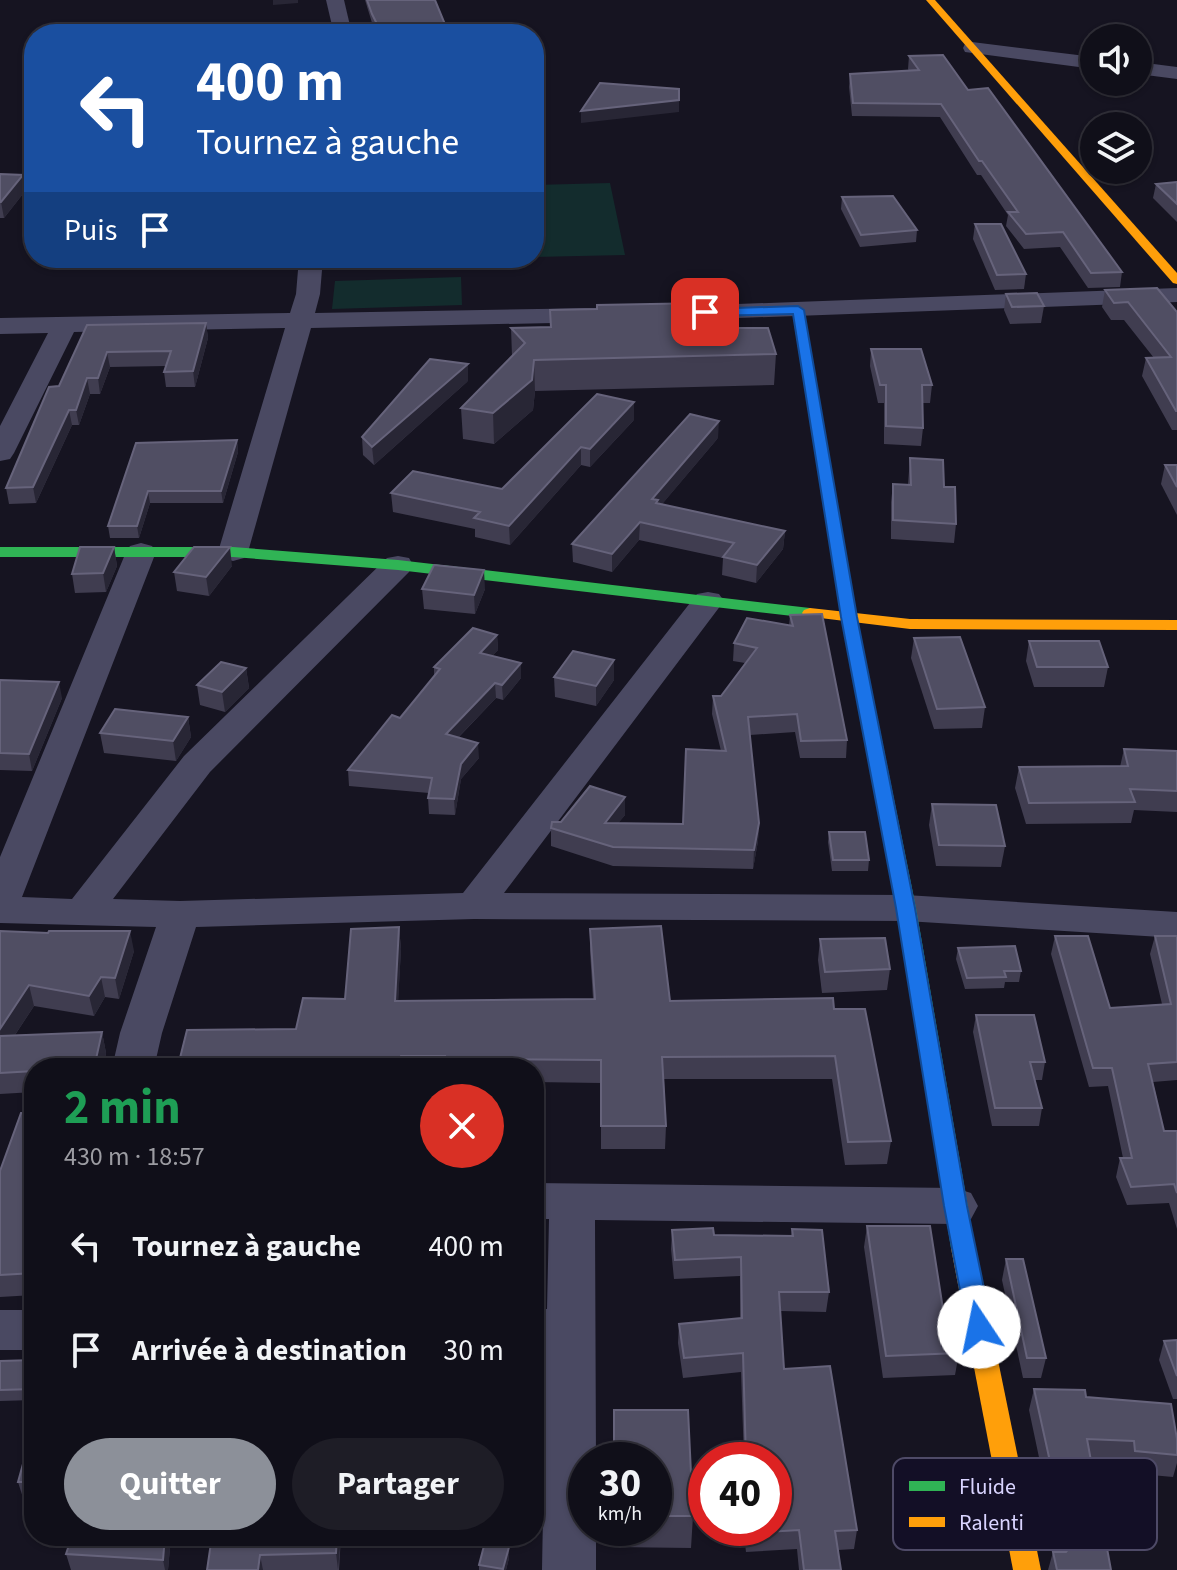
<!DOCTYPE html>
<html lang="fr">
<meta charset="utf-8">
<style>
:root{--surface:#100f19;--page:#1e1d26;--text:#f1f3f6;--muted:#9c9ca2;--line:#302f38;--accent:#8c9099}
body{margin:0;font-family:"Source Sans 3",sans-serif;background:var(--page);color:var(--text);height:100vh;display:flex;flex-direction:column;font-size:30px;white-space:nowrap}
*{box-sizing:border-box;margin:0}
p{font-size:26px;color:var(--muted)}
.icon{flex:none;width:44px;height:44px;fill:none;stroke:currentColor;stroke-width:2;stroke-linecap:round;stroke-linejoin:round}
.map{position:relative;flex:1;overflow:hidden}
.sheet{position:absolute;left:24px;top:1058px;width:520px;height:488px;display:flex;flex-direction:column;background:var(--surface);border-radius:32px;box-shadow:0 2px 6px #0004,0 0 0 2px var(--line)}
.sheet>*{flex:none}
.top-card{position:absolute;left:24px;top:24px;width:520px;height:244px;border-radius:32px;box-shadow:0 2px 6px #0004,0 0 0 2px var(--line);background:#1a4fa0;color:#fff;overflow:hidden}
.buttons{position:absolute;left:1080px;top:24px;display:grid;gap:16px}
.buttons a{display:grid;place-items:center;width:72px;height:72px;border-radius:50%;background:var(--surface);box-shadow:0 2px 6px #0004,0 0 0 2px var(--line);font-size:40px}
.speed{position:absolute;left:568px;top:1442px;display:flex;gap:16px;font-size:40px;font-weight:700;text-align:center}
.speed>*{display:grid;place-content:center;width:104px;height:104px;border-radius:50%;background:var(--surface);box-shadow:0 2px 6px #0004,0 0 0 2px var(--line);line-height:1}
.speed small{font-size:20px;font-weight:400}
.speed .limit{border:12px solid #d22;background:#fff;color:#111}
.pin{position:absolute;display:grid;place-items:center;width:68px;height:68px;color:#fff;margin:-34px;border-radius:16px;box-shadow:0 4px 12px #0006}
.me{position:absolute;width:88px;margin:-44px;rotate:349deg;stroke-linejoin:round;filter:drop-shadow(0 0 6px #0008)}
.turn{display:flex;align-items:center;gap:28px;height:168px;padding:0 40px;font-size:36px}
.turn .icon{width:104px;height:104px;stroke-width:2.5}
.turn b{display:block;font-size:56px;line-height:68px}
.then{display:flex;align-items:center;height:76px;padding:0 40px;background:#0003;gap:16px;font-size:30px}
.round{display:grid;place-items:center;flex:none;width:84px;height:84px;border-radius:42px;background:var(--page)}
.overview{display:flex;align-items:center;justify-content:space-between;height:136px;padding:0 40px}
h1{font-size:48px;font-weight:700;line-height:60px;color:#1e9e55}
.primary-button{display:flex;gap:16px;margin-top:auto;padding:16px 40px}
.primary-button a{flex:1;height:92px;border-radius:48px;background:var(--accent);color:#fff;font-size:32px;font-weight:700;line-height:92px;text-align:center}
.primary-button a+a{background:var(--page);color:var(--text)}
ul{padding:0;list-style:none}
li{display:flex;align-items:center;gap:24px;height:104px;padding:0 40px}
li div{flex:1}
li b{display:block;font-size:30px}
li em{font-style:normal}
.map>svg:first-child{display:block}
.green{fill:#132c2d}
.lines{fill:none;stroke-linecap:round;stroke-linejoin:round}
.street{fill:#4a4962;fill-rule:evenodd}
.fast{fill:#30b455;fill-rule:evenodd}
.slow{fill:#ff9f0a;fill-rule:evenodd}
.wall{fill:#403d50}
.shaded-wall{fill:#282635}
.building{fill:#504e63;stroke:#66637b;stroke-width:2}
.route{fill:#1a73e8;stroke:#114b97;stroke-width:2}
.key{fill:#130f26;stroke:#4e4a67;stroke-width:2}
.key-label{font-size:22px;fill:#d9d4ff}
</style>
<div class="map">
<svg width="1177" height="1570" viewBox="0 0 1177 1570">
<rect width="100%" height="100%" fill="#161421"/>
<g class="green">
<polygon points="610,183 625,255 534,257 534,185"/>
<polygon points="461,277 462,305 332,309 335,281"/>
</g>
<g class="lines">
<g class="street">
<polygon points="326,0 344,0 352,34 334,34"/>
<polygon points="972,42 1094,57 1094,69 965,52 963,48 965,44"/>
<polygon points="1138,62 1177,67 1177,79 1138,74"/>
<polygon points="299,258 323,258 320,294 315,313 598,308 607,310 610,315 607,320 598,322 311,328 248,552 244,558 233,561 222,558 218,552 285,328 74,332 14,453 10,459 0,461 0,426 48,333 0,334 0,318 290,313 296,294"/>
<polygon points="1177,288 1177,302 657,321 648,319 645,314 648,309 657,307"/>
<polygon points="141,543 152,546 156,552 22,897 72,899 184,756 387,558 398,556 409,558 413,565 409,572 210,772 113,899 180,901 463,893 697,594 708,592 719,594 724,601 504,893 906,895 1177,912 1177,938 906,921 474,919 196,927 162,1033 154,1068 112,1068 120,1033 156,927 0,923 0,857 126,552 130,546"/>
<polygon points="534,1183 955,1188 971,1193 978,1206 971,1219 955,1224 595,1220 596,1460 586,1460 586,1528 596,1528 596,1570 542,1570 546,1349 534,1349 534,1309 547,1309 549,1219 534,1219"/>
<rect x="0" y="1310" width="34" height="40"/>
</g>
<g class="fast">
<polygon points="798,306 804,310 857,617 916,908 975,1248 971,1255 963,1257 955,1255 951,1248 896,908 841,617 792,310"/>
<polygon points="0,547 233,547 398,560 810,608 818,613 810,618 398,570 233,557 0,557"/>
</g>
<g class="slow">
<polygon points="926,0 935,0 1177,273 1177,284 1173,283"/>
<polygon points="810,608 910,619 1177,620 1177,630 910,629 804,616 802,613 804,610"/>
<polygon points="963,1239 971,1241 975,1248 1041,1570 1013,1570 951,1248 955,1241"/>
</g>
</g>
<g class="wall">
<polygon points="365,0 435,0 449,34 377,34 373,26"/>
<polygon points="909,56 968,90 1122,272 1120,287 1088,288 1060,247 1024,249 1006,226 1008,215 981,175 977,175 940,117 852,116 849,87 850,74 909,71 908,69"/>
<polygon points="0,174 23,175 26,190 4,218 0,218"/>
<polygon points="1177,182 1177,222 1153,198 1156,184"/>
<polygon points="842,197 917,230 916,242 860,247 841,209"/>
<polygon points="975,224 1026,274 1024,289 995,290 973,239"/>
<polygon points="1105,290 1177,312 1177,430 1172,430 1142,376 1146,358 1154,358 1124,320 1111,320 1102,307"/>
<polygon points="1006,294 1044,306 1041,323 1010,324 1004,310"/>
<polygon points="550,310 709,323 726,328 776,354 774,385 535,391 533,410 494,444 463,439 461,408 512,356 511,328 550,327"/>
<polygon points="206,323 208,338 195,387 166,387 164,372 166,366 110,367 100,394 90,394 79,425 72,425 36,503 9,504 6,488 59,386 87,325"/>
<polygon points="871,349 932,385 930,403 922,403 923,428 921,446 884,444 884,403 878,403 870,366"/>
<polygon points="468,381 374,465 363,455 362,437"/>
<polygon points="634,420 590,467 581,465 510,545 475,537 475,529 393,512 391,493 502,489"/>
<polygon points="718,438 662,504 785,531 783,549 756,583 722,575 723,558 639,540 612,572 573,562 572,544"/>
<polygon points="237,440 238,452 223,503 150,503 139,538 110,538 108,526 136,443"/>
<polygon points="910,458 944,487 956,524 954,543 891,539 891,502 893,484 908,484"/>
<polygon points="1165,465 1177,465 1177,515 1161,484"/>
<polygon points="114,547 117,566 106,592 75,593 72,574"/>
<polygon points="232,566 209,596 177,591 174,572"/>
<polygon points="422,589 485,589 475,614 424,609"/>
<polygon points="790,615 847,740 846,758 800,758 795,732 750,735 759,823 758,841 753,869 613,866 551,846 551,828 561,822 625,797 625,815 618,823 683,824 721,751 712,714 713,696 721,696 745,663 733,661 734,643 789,626"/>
<polygon points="497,635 498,650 492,656 521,678 503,700 496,698 458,738 479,758 461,779 455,815 429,814 428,798 429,793 349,786 348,770 400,718 434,676 434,667"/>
<polygon points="914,638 985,707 982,728 934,729 911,658"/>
<polygon points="1029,641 1108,667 1104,687 1034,687 1026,661"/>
<polygon points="614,660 614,680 596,706 555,697 554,677"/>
<polygon points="246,668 249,688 225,712 200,705 197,685"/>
<polygon points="0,680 62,698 32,771 0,770"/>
<polygon points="188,717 191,737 176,761 104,753 100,733"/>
<polygon points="1124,749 1177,751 1177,812 1134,810 1131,823 1026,824 1015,788 1019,767 1120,767"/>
<polygon points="932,804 1005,846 1001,867 936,866 929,825"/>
<polygon points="829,832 869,860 868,871 832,871 828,842"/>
<polygon points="399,927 401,949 398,1001 593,999 590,951 590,929 670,1001 834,1009 891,1141 887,1164 845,1165 832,1079 664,1079 666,1126 665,1149 601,1149 601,1083 534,1082 534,1068 182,1068 180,1058 296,1029 345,999"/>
<polygon points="0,931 134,951 119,999 105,997 94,1016 34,1006 15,1035 102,1032 106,1053 103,1068 34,1068 34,1092 0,1094"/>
<polygon points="1055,936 1110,1008 1162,1004 1150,954 1155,936 1177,936 1177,1080 1153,1082 1164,1131 1177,1131 1177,1229 1169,1203 1127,1205 1116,1177 1120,1158 1123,1158 1108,1086 1089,1087 1051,954"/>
<polygon points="820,939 890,969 887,990 822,993 818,960"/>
<polygon points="958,948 1021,971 1019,982 1005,982 1004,988 965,989 956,959"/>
<polygon points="976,1015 1045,1062 1042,1080 1035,1080 1042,1108 1039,1126 992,1126 973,1032"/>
<polygon points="34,1113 34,1295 0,1297 0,1171"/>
<polygon points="867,1226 943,1309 959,1353 955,1375 883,1378 864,1247"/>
<polygon points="792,1229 829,1292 826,1312 780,1311 784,1369 857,1530 854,1549 838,1550 841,1570 799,1570 797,1549 746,1552 743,1528 774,1528 774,1460 744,1460 741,1372 683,1378 678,1343 679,1324 740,1318 740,1276 674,1279 671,1249 672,1230 714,1235 791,1236"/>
<polygon points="1006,1259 1046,1358 1041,1378 1023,1378 1002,1280"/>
<polygon points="1177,1340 1177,1399 1173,1399 1159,1360 1164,1341"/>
<polygon points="34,1360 34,1400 0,1401 0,1361"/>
<polygon points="1034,1389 1086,1397 1177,1439 1177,1463 1173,1477 1129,1473 1127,1462 1091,1461 1111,1570 1048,1570 1053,1552 1059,1552 1029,1410"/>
<polygon points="614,1410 688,1410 693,1516 691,1548 614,1547 614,1528 654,1528 654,1460 613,1460"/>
<polygon points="34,1453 34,1501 24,1501 18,1482"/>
<polygon points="72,1536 171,1536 168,1570 71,1570 66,1554"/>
<polygon points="212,1536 341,1536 339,1570 207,1570"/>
<polygon points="509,1547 509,1558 506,1570 479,1570 479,1565"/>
</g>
<g class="shaded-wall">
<polygon points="273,0 298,0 298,3 273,5"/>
<polygon points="679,100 679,112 581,123 581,111"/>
<polygon points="23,175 26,190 4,218 1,202"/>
<polygon points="206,323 208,338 195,387 193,371"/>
<polygon points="107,352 110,367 100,394 98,378"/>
<polygon points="534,360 535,391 533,410 494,444 493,413"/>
<polygon points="468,364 468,381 374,465 372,447"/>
<polygon points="87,378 90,394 79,425 76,410"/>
<polygon points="634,402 634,420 590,467 590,449"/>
<polygon points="69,410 72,425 36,503 33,487"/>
<polygon points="719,421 718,438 658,509 652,499"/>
<polygon points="237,440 238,452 223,503 221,491"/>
<polygon points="581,447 581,465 510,545 509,526"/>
<polygon points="148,491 150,503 139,538 137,526"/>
<polygon points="640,522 639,540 612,572 612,554"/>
<polygon points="785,531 783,549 756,583 757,565"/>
<polygon points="114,547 117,566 106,592 103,573"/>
<polygon points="230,547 232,566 209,596 206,577"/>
<polygon points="484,570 485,589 475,614 474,595"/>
<polygon points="497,635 498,650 481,668 480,653"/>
<polygon points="614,660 614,680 596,706 596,686"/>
<polygon points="521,663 521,678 503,700 502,685"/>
<polygon points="246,668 249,688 225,712 222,692"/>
<polygon points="59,682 62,698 32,771 29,754"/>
<polygon points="495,683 496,698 447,749 446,734"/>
<polygon points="188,717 191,737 176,761 173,741"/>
<polygon points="478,743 479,758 461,779 455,815 454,799 461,764"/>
<polygon points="625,797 625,815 604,841 605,823"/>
<polygon points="759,823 758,841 753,869 754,850"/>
<polygon points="399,927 401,949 397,1023 395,1001"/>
<polygon points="130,931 134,951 119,999 115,978"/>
<polygon points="101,977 105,997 94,1016 89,996"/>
<polygon points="29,985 34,1006 1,1056 0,1029"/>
<polygon points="102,1032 106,1053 103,1068 94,1068"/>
<polygon points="165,1536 171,1536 168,1570 165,1570 163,1560"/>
<polygon points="337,1536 341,1536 338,1570 336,1553"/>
<polygon points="509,1547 509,1558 506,1570 503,1570"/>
<polygon points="260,1555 263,1570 258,1570"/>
</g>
<g class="building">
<polygon points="367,0 435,0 449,34 382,34 372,14"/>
<polygon points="943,55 968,90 988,88 1122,272 1091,273 1063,232 1026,234 1008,212 1018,212 982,161 979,161 941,104 853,103 850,74 919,70 909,56"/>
<polygon points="600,83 679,89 679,100 581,111"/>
<polygon points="0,174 23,175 1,202 0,202"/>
<polygon points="1177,182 1177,204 1156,184"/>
<polygon points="893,196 917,230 861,235 842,197"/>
<polygon points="975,224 1001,224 1026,274 997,275"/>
<polygon points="1157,288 1177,312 1177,411 1176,411 1146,358 1171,357 1128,302 1114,303 1105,290"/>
<polygon points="1037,293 1044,306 1012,307 1006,294"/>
<polygon points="705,303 709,323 724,322 726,328 768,328 776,354 534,360 532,380 493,413 461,408 525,343 511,328 551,327 550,310 597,309 597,305"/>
<polygon points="206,323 193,371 164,372 171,351 107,352 98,378 87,378 76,410 69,410 33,487 6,488 49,387 59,386 87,325"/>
<polygon points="871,349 921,349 932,385 922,385 923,428 886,426 886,385 880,385"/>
<polygon points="430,359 468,364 372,447 362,437"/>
<polygon points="597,394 634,402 590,449 581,447 509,526 474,518 480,512 391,493 413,471 502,489"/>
<polygon points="690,414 719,421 652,499 658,500 656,503 785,531 757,565 723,557 734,543 640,522 612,554 572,544"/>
<polygon points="237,440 221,491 148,491 137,526 108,526 136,443"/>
<polygon points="910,458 943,460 944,487 955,487 956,524 893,520 893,484 911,485"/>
<polygon points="1165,465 1177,465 1177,487"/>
<polygon points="80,547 114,547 103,573 72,574"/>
<polygon points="194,547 230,547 206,577 174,572"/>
<polygon points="434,565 484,570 474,595 422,589"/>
<polygon points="822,614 847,740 801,741 797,714 748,717 759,823 754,850 613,847 551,828 552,822 561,822 590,786 625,797 605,823 683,824 686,749 726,751 713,696 721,696 757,648 734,643 747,618 793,626 790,615"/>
<polygon points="473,628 497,635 480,653 521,663 502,685 495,683 446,734 478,743 461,764 454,799 428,798 432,778 348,770 392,715 400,718 440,669 434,667"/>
<polygon points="960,637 985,707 937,709 914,638"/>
<polygon points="1029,641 1099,641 1108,667 1037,667"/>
<polygon points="573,651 614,660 596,686 554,677"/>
<polygon points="221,662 246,668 222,692 197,685"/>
<polygon points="0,680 59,682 29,754 0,753"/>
<polygon points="115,709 188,717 173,741 100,733"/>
<polygon points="1124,749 1177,751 1177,791 1130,789 1135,802 1029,803 1019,767 1128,766"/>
<polygon points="932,804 996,805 1005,846 939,845"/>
<polygon points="829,832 865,832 869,860 833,860"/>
<polygon points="661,926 670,1001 833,998 834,1009 865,1009 891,1141 848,1142 835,1056 662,1057 666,1126 601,1126 601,1060 481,1059 480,1068 443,1068 445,1056 401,1056 399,1068 345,1068 348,1057 180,1058 187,1030 296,1029 303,998 345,999 351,929 399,927 395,1001 493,1000 595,999 590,929"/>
<polygon points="0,931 48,933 49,931 130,931 115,978 101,977 89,996 29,985 0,1029"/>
<polygon points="1055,936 1088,936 1110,1008 1171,1004 1155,936 1177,936 1177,1062 1148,1064 1164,1131 1177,1131 1177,1193 1174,1184 1131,1187 1120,1158 1132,1158 1112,1068 1093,1068"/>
<polygon points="885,938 890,969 825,972 820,939"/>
<polygon points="1015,946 1021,971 1004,971 1006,977 967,978 958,948"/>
<polygon points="976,1015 1034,1015 1045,1062 1030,1062 1042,1108 995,1108"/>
<polygon points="102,1032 94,1068 34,1068 34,1071 0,1073 0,1036"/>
<polygon points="21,1113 34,1113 34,1273 0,1275 0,1171"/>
<polygon points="867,1226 930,1226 943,1309 949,1309 959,1353 886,1356"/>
<polygon points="713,1228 714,1235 793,1236 792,1229 822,1230 829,1292 779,1292 784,1369 830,1366 857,1530 835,1531 841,1570 804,1570 799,1530 748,1533 747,1528 774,1528 774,1460 746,1460 743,1353 684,1358 679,1324 742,1318 741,1257 675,1260 672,1230"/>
<polygon points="1006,1259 1023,1259 1046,1358 1027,1358"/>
<polygon points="1177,1340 1177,1376 1164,1341"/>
<polygon points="34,1360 34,1389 0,1390 0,1361"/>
<polygon points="1034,1389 1085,1390 1086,1397 1171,1404 1177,1439 1177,1455 1135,1451 1134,1441 1087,1439 1111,1570 1057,1570 1053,1552 1066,1552 1069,1548"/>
<polygon points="614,1410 688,1410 693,1516 654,1516 654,1460 614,1460"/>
<polygon points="26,1453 34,1453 34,1482 18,1482"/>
<polygon points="72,1536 165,1536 163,1560 66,1554"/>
<polygon points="212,1536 337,1536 336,1553 260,1555 258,1570 207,1570"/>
<polygon points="485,1542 509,1547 503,1569 479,1565"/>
</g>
<polygon class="route" points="798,306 804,310 857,617 915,908 967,1206 992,1327 988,1334 979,1338 970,1334 967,1327 944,1206 896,908 841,617 793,314 705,316 699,312 705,309"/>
<rect x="893" y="1458" width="264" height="92" rx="12" class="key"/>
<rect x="909" y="1481" width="36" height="10" fill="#30b455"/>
<rect x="909" y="1517" width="36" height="10" fill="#ff9f0a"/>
<g class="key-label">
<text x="959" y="1494">Fluide</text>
<text x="959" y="1530">Ralenti</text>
</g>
</svg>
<div class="buttons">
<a><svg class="icon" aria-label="sound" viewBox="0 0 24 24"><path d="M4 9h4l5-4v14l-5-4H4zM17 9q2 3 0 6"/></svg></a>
<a><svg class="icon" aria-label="layers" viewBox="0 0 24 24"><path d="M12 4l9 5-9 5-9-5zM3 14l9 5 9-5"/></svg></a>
</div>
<div class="speed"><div>30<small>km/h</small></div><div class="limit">40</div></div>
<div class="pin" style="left:705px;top:312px;background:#d93025"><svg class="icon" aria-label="arrive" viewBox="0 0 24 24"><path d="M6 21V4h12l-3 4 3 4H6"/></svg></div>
<svg class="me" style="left:979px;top:1327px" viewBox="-20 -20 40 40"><circle r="19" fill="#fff"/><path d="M0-13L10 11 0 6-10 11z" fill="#1a73e8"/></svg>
<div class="top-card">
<div class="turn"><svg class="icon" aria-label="left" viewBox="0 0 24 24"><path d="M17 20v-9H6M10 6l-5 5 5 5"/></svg><div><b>400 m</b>Tournez à gauche</div></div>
<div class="then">Puis<svg class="icon" aria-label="arrive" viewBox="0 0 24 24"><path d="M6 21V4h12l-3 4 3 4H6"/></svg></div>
</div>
<section class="sheet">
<div class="overview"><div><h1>2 min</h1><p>430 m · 18:57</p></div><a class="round" style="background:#d93025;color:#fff"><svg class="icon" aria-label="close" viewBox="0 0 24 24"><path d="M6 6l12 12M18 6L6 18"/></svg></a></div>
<ul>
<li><svg class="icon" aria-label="left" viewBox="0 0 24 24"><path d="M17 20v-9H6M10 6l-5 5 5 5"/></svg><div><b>Tournez à gauche</b></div><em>400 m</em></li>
<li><svg class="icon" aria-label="arrive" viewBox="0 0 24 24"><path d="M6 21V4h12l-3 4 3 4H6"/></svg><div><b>Arrivée à destination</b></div><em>30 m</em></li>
</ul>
<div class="primary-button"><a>Quitter</a><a>Partager</a></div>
</section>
</div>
